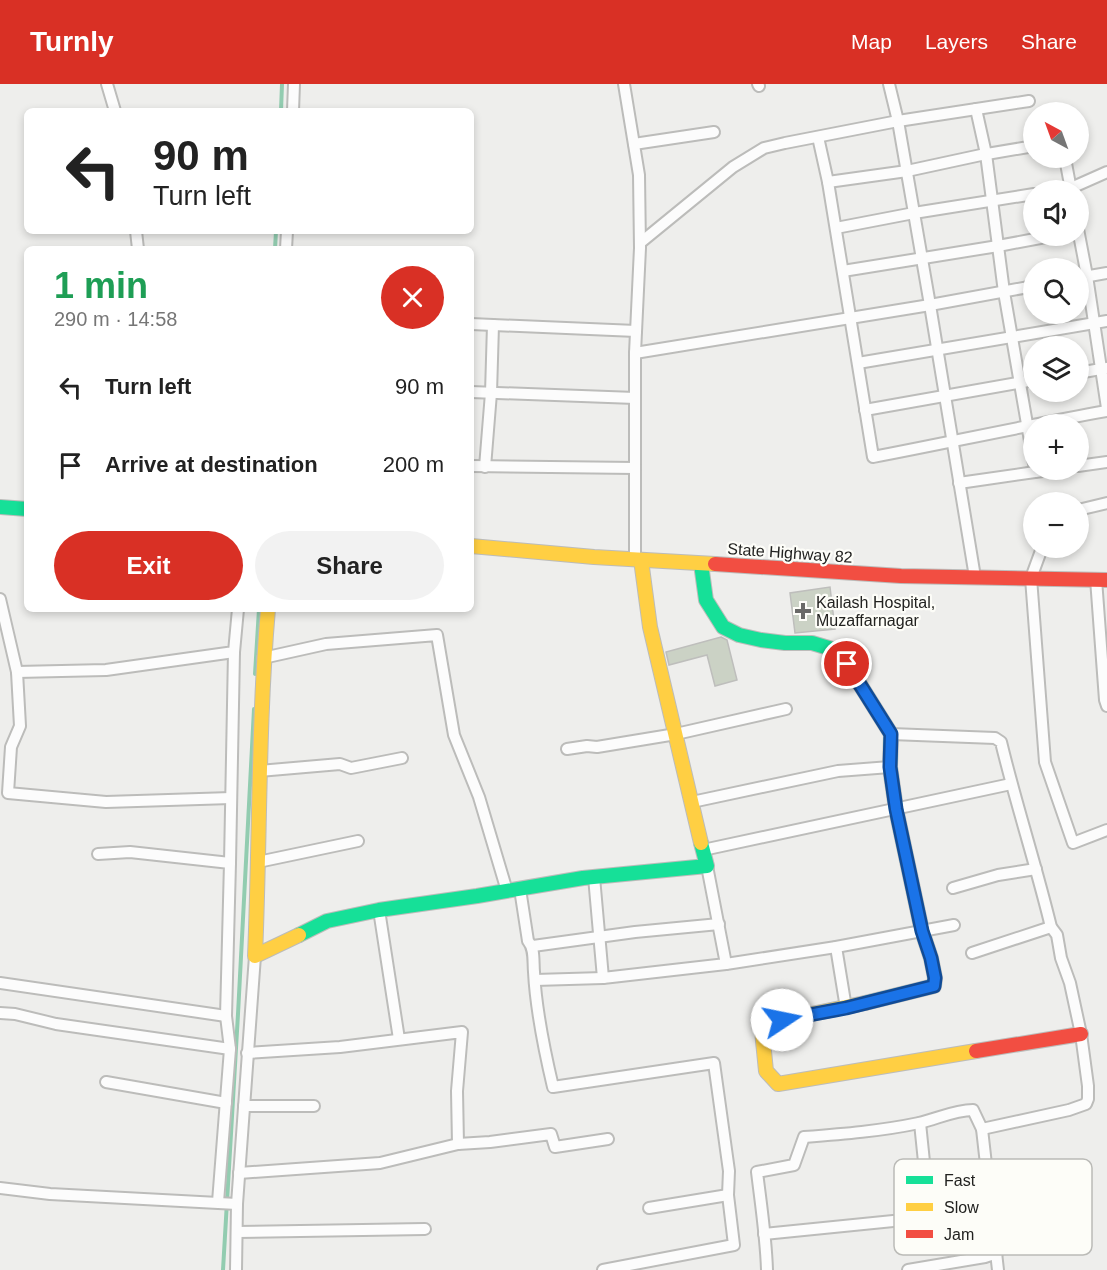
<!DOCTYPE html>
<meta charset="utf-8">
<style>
:root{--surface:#fff;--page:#f2f2f2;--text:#222;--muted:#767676;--accent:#d93025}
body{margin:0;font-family:Helvetica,sans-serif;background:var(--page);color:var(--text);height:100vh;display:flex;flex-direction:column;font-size:22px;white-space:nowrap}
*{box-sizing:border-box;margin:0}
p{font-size:20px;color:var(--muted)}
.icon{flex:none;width:33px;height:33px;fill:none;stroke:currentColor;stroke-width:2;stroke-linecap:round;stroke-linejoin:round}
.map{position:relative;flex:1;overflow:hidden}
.side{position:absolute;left:24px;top:162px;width:450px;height:366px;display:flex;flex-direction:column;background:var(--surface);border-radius:9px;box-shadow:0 3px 9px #0003}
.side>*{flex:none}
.guide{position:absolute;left:24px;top:24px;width:450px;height:126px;border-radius:9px;box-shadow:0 3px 9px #0003;background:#fff;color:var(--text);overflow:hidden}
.needle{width:39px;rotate:319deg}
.tools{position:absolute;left:1023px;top:18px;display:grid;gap:12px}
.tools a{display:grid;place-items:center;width:66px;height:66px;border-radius:50%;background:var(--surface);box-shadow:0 3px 9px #0003;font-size:30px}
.pin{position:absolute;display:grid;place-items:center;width:51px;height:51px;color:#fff;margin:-26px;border:3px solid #fff;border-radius:50%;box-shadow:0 2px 6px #0007}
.me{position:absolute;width:66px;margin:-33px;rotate:79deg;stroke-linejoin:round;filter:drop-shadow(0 0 4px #0008)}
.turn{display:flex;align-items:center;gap:21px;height:126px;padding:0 30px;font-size:27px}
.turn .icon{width:78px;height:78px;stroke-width:2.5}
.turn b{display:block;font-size:42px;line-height:51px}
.round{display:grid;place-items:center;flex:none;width:63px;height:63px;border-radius:32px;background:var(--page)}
.headline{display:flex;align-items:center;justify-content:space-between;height:102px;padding:0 30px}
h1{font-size:36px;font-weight:600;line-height:45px;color:#1e9e55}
.cta{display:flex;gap:12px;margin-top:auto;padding:12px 30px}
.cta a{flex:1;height:69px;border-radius:36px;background:var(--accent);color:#fff;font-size:24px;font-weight:600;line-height:69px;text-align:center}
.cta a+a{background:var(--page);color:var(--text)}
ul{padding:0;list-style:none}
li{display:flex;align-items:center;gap:18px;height:78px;padding:0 30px}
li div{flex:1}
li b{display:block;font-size:22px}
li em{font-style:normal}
header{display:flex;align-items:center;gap:36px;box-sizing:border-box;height:84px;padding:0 30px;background:var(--accent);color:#fff}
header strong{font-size:28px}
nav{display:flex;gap:33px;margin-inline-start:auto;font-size:21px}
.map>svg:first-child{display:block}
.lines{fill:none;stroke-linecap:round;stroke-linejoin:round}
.stream{stroke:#92ccb0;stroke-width:4}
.building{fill:#cbd2c5;stroke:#bebebc;stroke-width:1.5}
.street-casing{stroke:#bcbcba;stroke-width:14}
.fast-casing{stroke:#bcbcba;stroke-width:16}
.slow-casing{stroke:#bcbcba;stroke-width:16}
.jam-casing{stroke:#bcbcba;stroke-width:16}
.street{stroke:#fcfcfc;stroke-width:10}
.fast{stroke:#16e098;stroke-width:14}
.slow{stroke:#ffcf43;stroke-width:14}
.jam{stroke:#f24e42;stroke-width:14}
.route-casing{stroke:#114b97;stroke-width:15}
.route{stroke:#1a73e8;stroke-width:10}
.poi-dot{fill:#696967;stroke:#fdfdf8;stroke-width:2}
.labels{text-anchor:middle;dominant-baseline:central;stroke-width:4.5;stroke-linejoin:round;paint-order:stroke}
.street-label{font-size:16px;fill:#222220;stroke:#fdfdf8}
.poi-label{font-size:16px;fill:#222220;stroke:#fdfdf8;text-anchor:start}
.key{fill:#fdfdf8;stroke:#bbbbb7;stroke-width:1.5}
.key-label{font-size:16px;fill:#222220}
</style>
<header>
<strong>Turnly</strong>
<nav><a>Map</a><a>Layers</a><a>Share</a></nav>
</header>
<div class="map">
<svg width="1107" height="1186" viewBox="0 0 1107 1186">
<rect width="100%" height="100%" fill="#eeeeec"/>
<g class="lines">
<g class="stream">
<polyline points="281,27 282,0"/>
<polyline points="275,165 276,147"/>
<polyline points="255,590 259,525"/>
<polyline points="223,1186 238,930 254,625"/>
</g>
</g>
<g class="building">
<polygon points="830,503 835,545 795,549 790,509"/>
<polygon points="721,553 727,556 737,596 715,602 707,571 669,581 666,568"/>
</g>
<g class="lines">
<defs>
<g id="street">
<polyline points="107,0 115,27"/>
<polyline points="624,0 639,91 640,164 635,269 635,476"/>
<polyline points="758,0 759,2"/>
<polyline points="889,0 898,37 930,221 975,493"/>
<polyline points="976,25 986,70 1004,208 1034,380"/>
<polyline points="293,27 294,0"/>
<path d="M818 53 828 98 873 373C951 358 1029 341 1107 327"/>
<polyline points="634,60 714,48"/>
<polyline points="1065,74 1071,106"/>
<polyline points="828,98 907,87 981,71 1034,62"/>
<polyline points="1057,106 1071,104 1107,88"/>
<polyline points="836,144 914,129 1034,110"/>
<polyline points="1078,145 1087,192 1107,324"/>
<polyline points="136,147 138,165"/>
<polyline points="640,159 733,83 764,64 785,59 898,37 1029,17"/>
<polyline points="286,165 287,147"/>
<polyline points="843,187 998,162 1051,152"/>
<polyline points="1078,194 1107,189"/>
<polyline points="471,240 636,247"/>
<polyline points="635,269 930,221 1034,202"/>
<polyline points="858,279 1107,237"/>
<polyline points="1078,289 1107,284"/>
<polyline points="471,308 635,314"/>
<polyline points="865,326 1034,296"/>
<polyline points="471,382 635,384"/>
<polyline points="1078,382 1107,378"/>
<polyline points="485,383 491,309 493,241"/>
<polyline points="1035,386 1035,388 1051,386"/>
<polyline points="959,399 1035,388"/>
<polyline points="1078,426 1107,419"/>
<polyline points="1042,464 1031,494 1045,678 1073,759 1107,746"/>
<polyline points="1096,495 1105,616 1107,622"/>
<polyline points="0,515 17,588 20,642 11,663 8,709 106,718 231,714"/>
<polyline points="263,574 326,560 437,551 454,651 479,713 507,807"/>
<polyline points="17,588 106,586 234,568 238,525"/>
<path d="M891 650 995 654 1001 658C1016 720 1036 781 1051 843L1057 851 1061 874 1070 899 1081 950 1088 1002V1015L1086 1020 1069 1026 982 1045"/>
<polyline points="567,665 587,662 597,663 676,650 786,625"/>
<polyline points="259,687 340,680 351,684 402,674"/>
<polyline points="692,718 838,687 890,683"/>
<polyline points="703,766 1011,700"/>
<polyline points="98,770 130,768 230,779 226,932 230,965 218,1118"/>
<polyline points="258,778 358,757"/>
<polyline points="230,779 234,568"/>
<polyline points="594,793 603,894 726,880 707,782"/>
<polyline points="953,804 998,791 1036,785"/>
<path d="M520 805 528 857C535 865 533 877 534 888 536 927 544 965 553 1003L714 979 729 1087 728 1111 734 1161 603 1186"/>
<polyline points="379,826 399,955"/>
<polyline points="533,862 635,848 719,840"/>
<polyline points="836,863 846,924"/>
<polyline points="972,869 1051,843"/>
<polyline points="726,880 836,863 954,841"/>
<polyline points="535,896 603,894"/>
<polyline points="0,899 226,932"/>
<polyline points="0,929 15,930 56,940 230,965"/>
<polyline points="247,969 340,963 462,948 457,1007 458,1060"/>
<polyline points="106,998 226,1019"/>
<polyline points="244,1022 314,1022"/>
<polyline points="920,1039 927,1107 933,1133"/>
<polyline points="239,1089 380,1079 458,1060 490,1058 551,1050 555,1063 608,1055"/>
<polyline points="0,1104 50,1110 237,1120"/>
<polyline points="649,1124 728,1111"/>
<polyline points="237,1148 425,1145"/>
<polyline points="764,1150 933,1133 990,1125"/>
<polyline points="236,1186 237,1120 255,872"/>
<path d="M767 1186C766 1153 761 1121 757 1088L794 1081 804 1053C843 1050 881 1047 919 1039 937 1035 954 1026 973 1026L982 1045 998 1186"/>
<polyline points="908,1186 985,1173 997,1169"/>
</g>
<g id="fast">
<polyline points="0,423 27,425"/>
<polyline points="701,480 706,516 723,543 739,551 761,556 785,559 812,559 839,567 891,650 890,683 896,725 922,847 931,874 935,894 934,902 865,919"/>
<polyline points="299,851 327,837 379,826 477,812 583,794 707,782 701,759"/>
</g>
<g id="slow">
<polyline points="471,462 594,473 715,480"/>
<polyline points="641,476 650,543 701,759"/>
<path d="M268 525C258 640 260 756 255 872L299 851"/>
<polyline points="865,919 782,936 762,947 766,987 778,1000 976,967"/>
</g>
<g id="jam">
<polyline points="715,480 901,492 1107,496"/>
<polyline points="976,967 1081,950"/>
</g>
</defs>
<use href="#street" class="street-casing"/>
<use href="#fast" class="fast-casing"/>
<use href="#slow" class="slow-casing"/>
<use href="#jam" class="jam-casing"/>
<use href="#street" class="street"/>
<use href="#fast" class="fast"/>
<use href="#slow" class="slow"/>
<use href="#jam" class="jam"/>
</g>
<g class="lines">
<defs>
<polyline id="route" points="782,936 846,924 934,902 935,894 931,874 922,847 896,725 890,683 891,650 847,580"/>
</defs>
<use href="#route" class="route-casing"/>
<use href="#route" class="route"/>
</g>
<path class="poi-dot" d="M800 518h6v6h6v6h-6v6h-6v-6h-6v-6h6z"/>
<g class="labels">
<g class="street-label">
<text transform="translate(790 469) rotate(4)">State Highway 82</text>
</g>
<g class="poi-label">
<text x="816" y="518">Kailash Hospital,<tspan x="816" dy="18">Muzaffarnagar</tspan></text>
</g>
</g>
<rect x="894" y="1075" width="198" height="96" rx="9" class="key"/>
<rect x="906" y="1092" width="27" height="8" fill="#16e098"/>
<rect x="906" y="1119" width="27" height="8" fill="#ffcf43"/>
<rect x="906" y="1146" width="27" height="8" fill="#f24e42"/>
<g class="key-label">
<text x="944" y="1102">Fast</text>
<text x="944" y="1129">Slow</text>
<text x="944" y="1156">Jam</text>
</g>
</svg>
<div class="tools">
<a><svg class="needle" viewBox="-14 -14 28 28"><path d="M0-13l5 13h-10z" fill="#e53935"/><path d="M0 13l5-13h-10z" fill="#767676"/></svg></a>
<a><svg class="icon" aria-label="sound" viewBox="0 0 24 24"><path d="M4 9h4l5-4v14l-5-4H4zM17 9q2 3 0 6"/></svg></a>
<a><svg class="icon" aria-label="search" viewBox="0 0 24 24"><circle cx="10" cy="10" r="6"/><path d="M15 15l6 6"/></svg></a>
<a><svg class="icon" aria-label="layers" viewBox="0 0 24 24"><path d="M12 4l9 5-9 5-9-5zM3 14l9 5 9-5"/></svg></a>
<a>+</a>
<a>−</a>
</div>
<div class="pin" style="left:847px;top:580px;background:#d93025"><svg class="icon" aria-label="arrive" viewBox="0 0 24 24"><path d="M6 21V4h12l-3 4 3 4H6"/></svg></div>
<svg class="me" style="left:782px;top:936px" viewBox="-20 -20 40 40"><circle r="19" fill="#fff"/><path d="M0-13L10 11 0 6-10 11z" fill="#1a73e8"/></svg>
<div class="guide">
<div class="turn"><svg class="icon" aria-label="left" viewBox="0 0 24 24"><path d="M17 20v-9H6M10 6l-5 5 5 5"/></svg><div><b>90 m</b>Turn left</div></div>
</div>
<section class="side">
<div class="headline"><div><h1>1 min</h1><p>290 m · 14:58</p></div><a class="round" style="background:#d93025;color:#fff"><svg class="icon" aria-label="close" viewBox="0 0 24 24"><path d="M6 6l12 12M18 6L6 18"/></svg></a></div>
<ul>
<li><svg class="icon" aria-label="left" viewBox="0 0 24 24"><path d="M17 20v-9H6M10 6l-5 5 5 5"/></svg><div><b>Turn left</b></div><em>90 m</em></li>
<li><svg class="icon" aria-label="arrive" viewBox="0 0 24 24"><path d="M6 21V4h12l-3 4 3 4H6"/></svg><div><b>Arrive at destination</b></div><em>200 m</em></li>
</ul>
<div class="cta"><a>Exit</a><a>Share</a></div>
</section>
</div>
